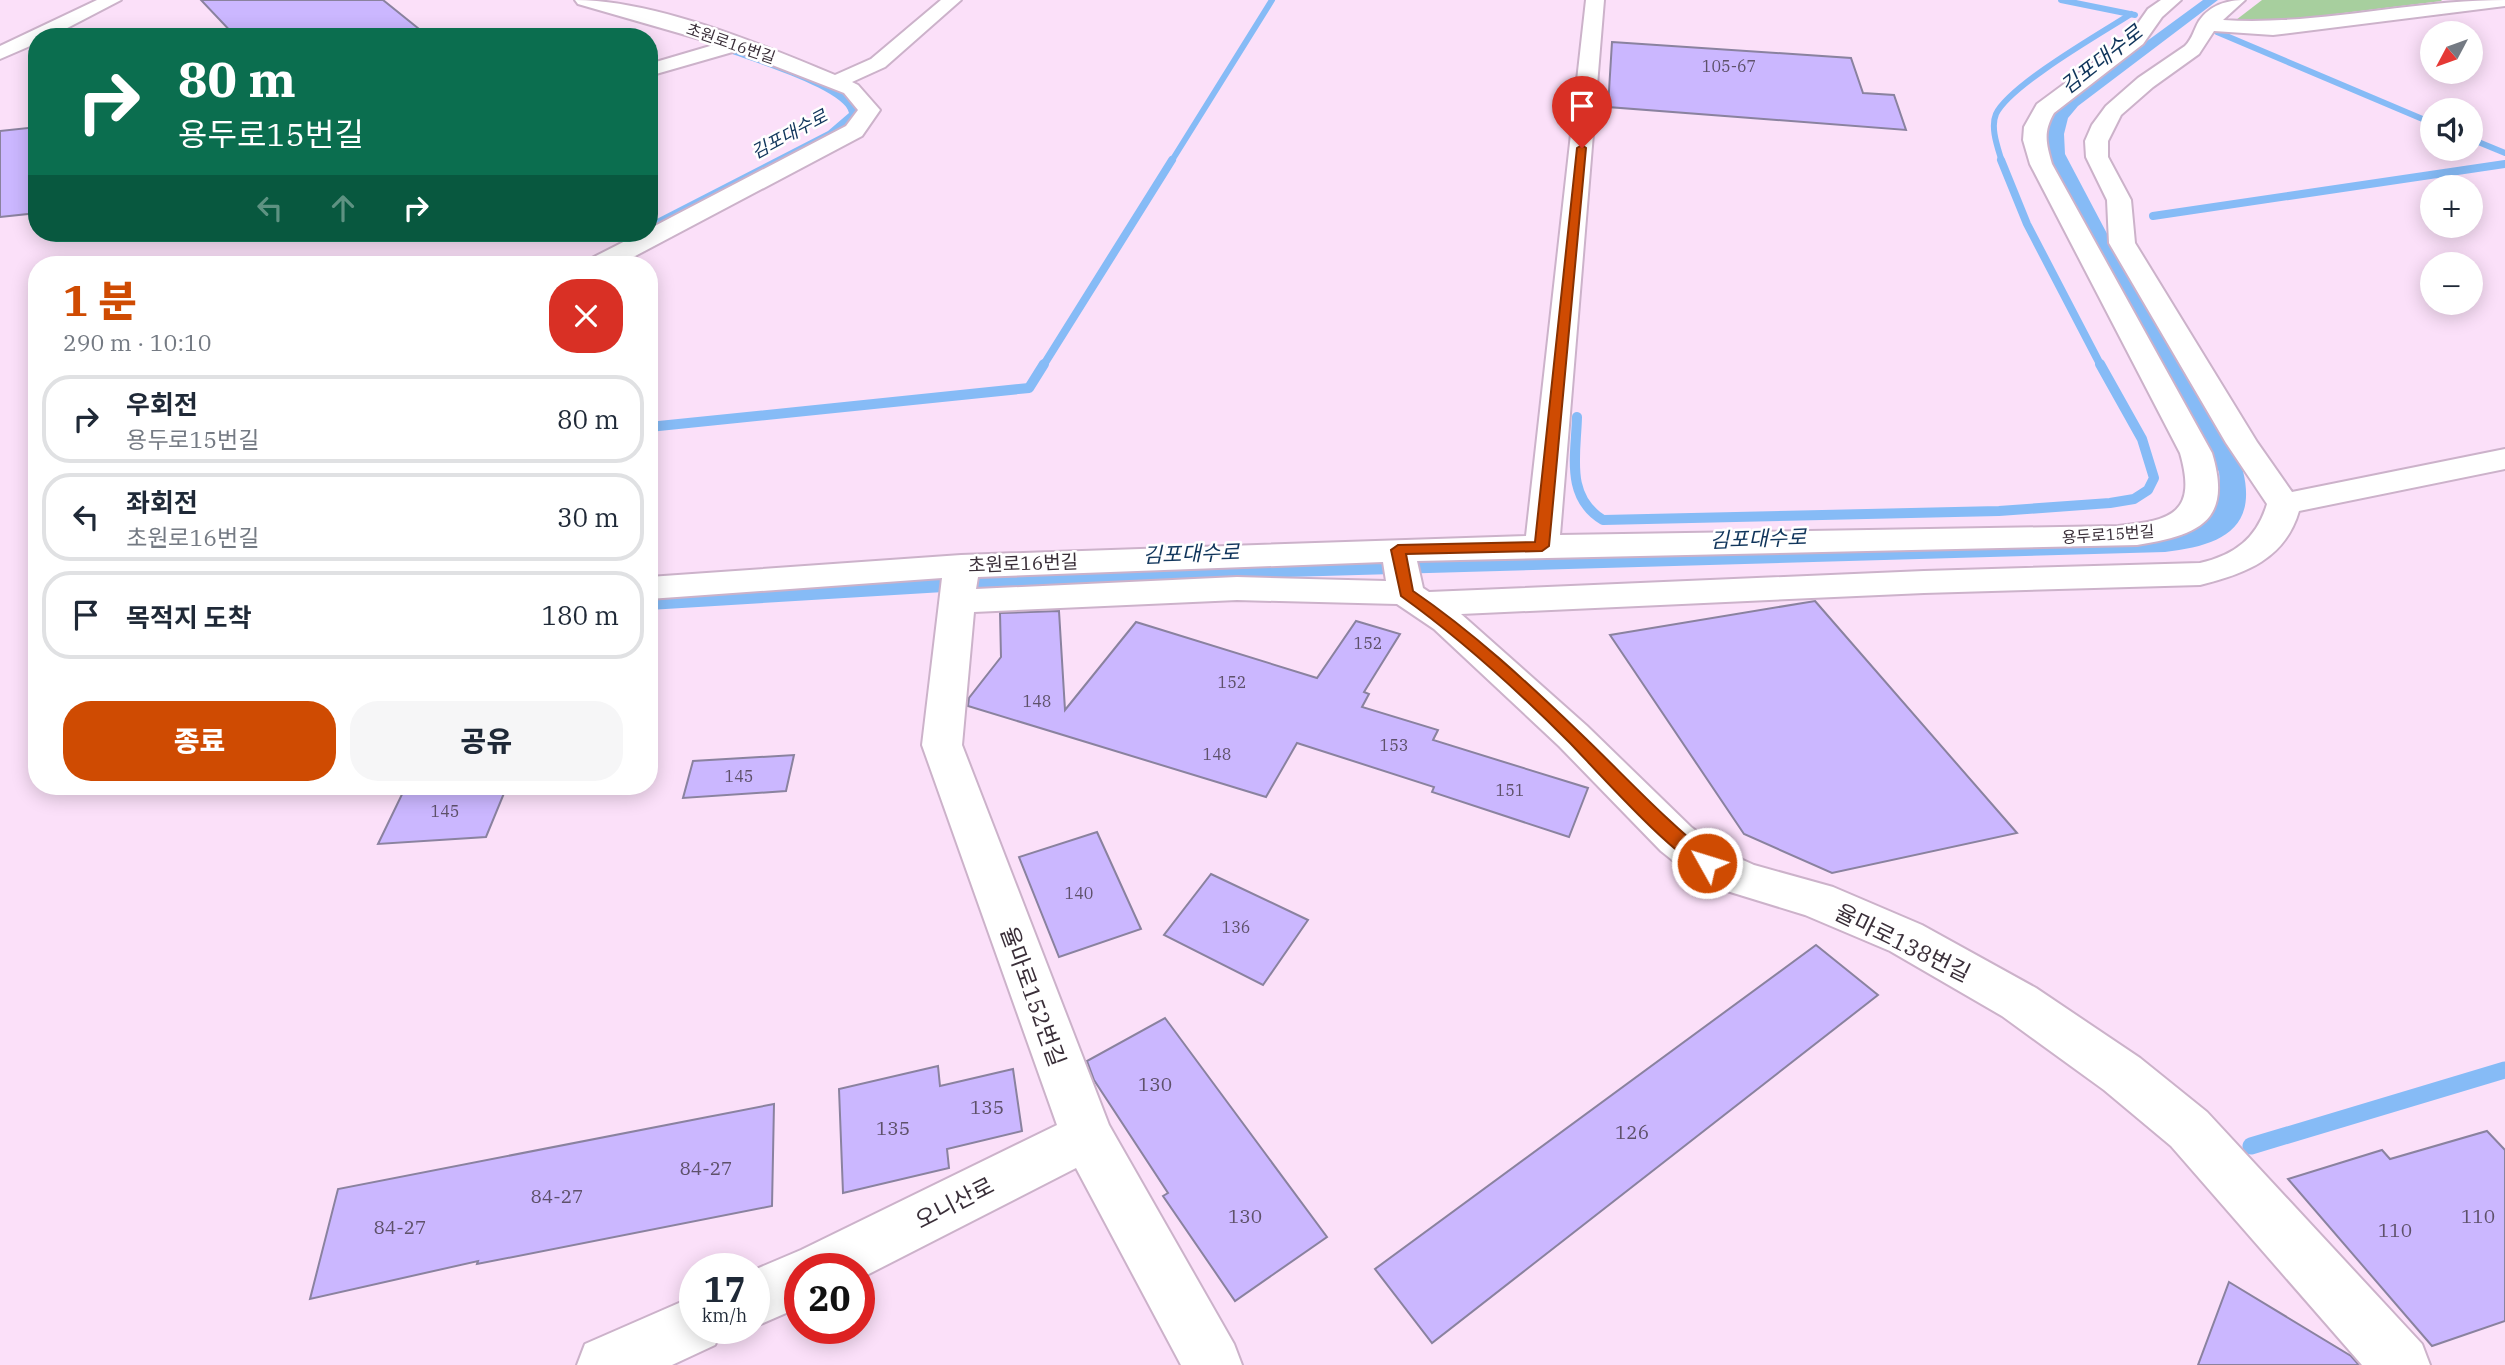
<!DOCTYPE html>
<html lang="ko">
<meta charset="utf-8">
<style>
:root{--surface:#fff;--page:#f6f6f7;--text:#1f2937;--muted:#747a83;--line:#e0e1e3;--accent:#cf4b02}
body{margin:0;font-family:"IBM Plex Serif","Noto Sans KR",serif;background:var(--page);color:var(--text);height:100vh;display:flex;flex-direction:column;font-size:26px;white-space:nowrap}
*{box-sizing:border-box;margin:0}
p{font-size:23px;color:var(--muted)}
.icon{flex:none;width:38px;height:38px;fill:none;stroke:currentColor;stroke-width:2;stroke-linecap:round;stroke-linejoin:round}
.map{position:relative;flex:1;overflow:hidden}
.panel{position:absolute;left:28px;top:256px;width:630px;height:539px;display:flex;flex-direction:column;background:var(--surface);border-radius:28px;box-shadow:0 4px 18px #0003}
.panel>*{flex:none}
.top-card{position:absolute;left:28px;top:28px;width:630px;height:214px;border-radius:28px;box-shadow:0 4px 18px #0003;background:#0b6e4f;color:#fff;overflow:hidden}
.needle{width:46px;rotate:229deg}
.fabs{position:absolute;left:2420px;top:21px;display:grid;gap:14px}
.fabs a{display:grid;place-items:center;width:63px;height:63px;border-radius:50%;background:var(--surface);box-shadow:0 4px 18px #0003;font-size:35px}
.speed{position:absolute;left:679px;top:1253px;display:flex;gap:14px;font-size:35px;font-weight:700;text-align:center}
.speed>*{display:grid;place-content:center;width:91px;height:91px;border-radius:50%;background:var(--surface);box-shadow:0 4px 18px #0003;line-height:1}
.speed small{font-size:18px;font-weight:400}
.speed .limit{border:10px solid #d22;background:#fff;color:#111}
.pin{position:absolute;display:grid;place-items:center;width:60px;height:60px;color:#fff;margin:-72px -30px;border-radius:50% 50% 50% 0;rotate:-45deg;box-shadow:0 0 7px #0007}
.pin .icon{rotate:45deg}
.me{position:absolute;width:77px;margin:-38px;rotate:309deg;stroke-linejoin:round;filter:drop-shadow(0 0 5px #0008)}
.turn{display:flex;align-items:center;gap:24px;height:147px;padding:0 35px;font-size:32px}
.turn .icon{width:91px;height:91px;stroke-width:2.5}
.turn b{display:block;font-size:49px;line-height:60px}
.lanes{display:flex;align-items:center;height:66px;padding:0 35px;background:#0003;justify-content:center;gap:35px;direction:ltr}
.lanes .off{opacity:.35}
.round{display:grid;place-items:center;flex:none;width:74px;height:74px;border-radius:28px;background:var(--page)}
.summary{display:flex;align-items:center;justify-content:space-between;height:119px;padding:0 35px}
h1{font-size:42px;font-weight:800;line-height:52px;color:var(--accent)}
.primary-button{display:flex;gap:14px;margin-top:auto;padding:14px 35px}
.primary-button a{flex:1;height:80px;border-radius:28px;background:var(--accent);color:#fff;font-size:28px;font-weight:800;line-height:80px;text-align:center}
.primary-button a+a{background:var(--page);color:var(--text)}
ul{padding:0;list-style:none}
li{display:flex;align-items:center;gap:21px;height:88px;margin:0 14px 10px;padding:0 21px;border:4px solid var(--line);border-radius:28px}
li div{flex:1}
li b{display:block;font-size:26px}
li em{font-style:normal}
.map>svg:first-child{display:block}
.green{fill:#a7cf9e}
.water{fill:#86bbf6}
.lines{fill:none;stroke-linecap:round;stroke-linejoin:round}
.stream-far3{stroke:#86bbf6;stroke-width:6}
.stream-far2{stroke:#86bbf6;stroke-width:8}
.stream-far1{stroke:#86bbf6;stroke-width:10}
.stream{stroke:#86bbf6;stroke-width:17}
.building{fill:#cbb7ff;stroke:#8a829f;stroke-width:2}
.minor-casing{stroke:#ccb2ca;stroke-width:4}
.minor{fill:#fff;fill-rule:evenodd}
.route{fill:#cf4b02;stroke:#873101;stroke-width:2}
.labels{text-anchor:middle;dominant-baseline:central;stroke-width:5;stroke-linejoin:round;paint-order:stroke}
.far-street-label{font-size:16px;fill:#3a2f39;stroke:#fff}
.number-label{font-size:16px;fill:#5e516a}
.far-water-label{font-size:18px;font-style:italic;fill:#10355b;stroke:#fff}
.street-label{font-size:19px;fill:#3a2f39;stroke:#fff}
.near-number-label{font-size:19px;fill:#5e516a}
.water-label{font-size:21px;font-style:italic;fill:#10355b;stroke:#fff}
.near-street-label{font-size:23px;fill:#3a2f39;stroke:#fff}
</style>
<div class="map">
<svg width="2505" height="1365" viewBox="0 0 2505 1365">
<rect width="100%" height="100%" fill="#fbe0f9"/>
<polygon class="green" points="2262,0 2441,0 2442,1 2286,20 2236,20"/>
<g class="water">
<path d="M2203 0H2218L2078 106 2068 118 2064 134 2065 154 2122 262 2243 471C2258 532 2216 546 2165 552L1108 582 649 610V593L1103 568 2173 537C2205 526 2223 507 2219 472L2049 162 2044 129 2057 107Z"/>
<path d="M736 49 846 93 861 108 850 126 649 232V223L828 131 849 113C846 90 750 61 727 52Z"/>
</g>
<g class="lines">
<g class="stream-far3">
<polyline points="2061,0 2135,15"/>
<polyline points="2217,32 2432,123"/>
<polyline points="2471,139 2505,153"/>
<polyline points="1171,162 1272,0"/>
<path d="M2002 162C1998 148 1990 128 1996 114 2010 85 2101 33 2131 14"/>
</g>
<g class="stream-far2">
<polyline points="2001,160 2027,224 2101,366"/>
<polyline points="2153,216 2505,164"/>
<polyline points="1043,366 1172,160"/>
</g>
<g class="stream-far1">
<path d="M1577 417C1576 455 1565 497 1603 520L1999 511 2110 503 2134 499 2148 490 2154 478 2142 439 2100 364"/>
<polyline points="649,427 1029,388 1044,364"/>
</g>
<polyline class="stream" points="2251,1146 2505,1070"/>
</g>
<g class="building">
<polygon points="201,0 383,0 429,37 236,37"/>
<polygon points="1612,42 1851,58 1863,93 1894,95 1906,130 1608,107"/>
<polygon points="37,127 37,213 0,217 0,131"/>
<polygon points="1815,601 2017,833 1832,873 1744,834 1610,635"/>
<polygon points="1059,611 1065,710 1136,622 1317,678 1356,621 1400,634 1364,692 1369,694 1362,707 1438,730 1433,740 1588,788 1569,837 1432,792 1434,787 1297,743 1266,797 968,706 969,698 1001,657 1000,613"/>
<polygon points="794,755 786,791 683,798 693,761"/>
<polygon points="406,786 507,786 486,837 378,844"/>
<polygon points="1097,832 1141,929 1059,957 1019,857"/>
<polygon points="1211,874 1308,920 1263,985 1164,935"/>
<polygon points="1816,945 1878,995 1432,1343 1375,1269"/>
<polygon points="1165,1018 1327,1237 1235,1301 1163,1196 1168,1193 1094,1080 1087,1061"/>
<polygon points="938,1066 940,1086 1013,1069 1022,1131 947,1149 949,1168 843,1193 839,1089"/>
<polygon points="774,1104 772,1206 477,1264 478,1261 310,1299 338,1189"/>
<polygon points="2487,1131 2505,1150 2505,1321 2432,1346 2288,1179 2382,1150 2390,1159"/>
<polygon points="2229,1282 2351,1356 2359,1365 2198,1365"/>
</g>
<g class="lines">
<defs>
<g id="minor">
<polygon points="97,0 121,0 50,37 37,37 37,43 0,59 0,46"/>
<path d="M575 0C654 0 761 44 835 75L871 59 941 0H961L885 67 852 82 858 85 880 110 862 136 620 264H588L592 258 641 233H649V229L846 126 858 110 844 93 736 51 649 76V64L717 44 578 4Z"/>
<path d="M1586 0H1604L1560 535 2118 526C2173 521 2197 512 2180 453L2030 164 2023 140 2024 127 2037 104 2129 36 2148 9 2161 0H2181L2162 17 2143 44 2054 113C2043 132 2046 143 2052 164L2212 453C2233 522 2198 535 2137 545L1417 561 1423 588 1429 592 1924 571 2200 563C2235 555 2257 538 2267 504L2226 443 2109 243 2107 200 2086 157 2085 141 2092 125 2106 106 2138 78 2185 46C2193 38 2194 29 2199 21 2210 5 2227 0 2245 0L2223 20C2317 26 2410 0 2505 0V6L2273 35 2214 31 2199 54 2153 87 2121 115 2108 141V157L2131 200 2135 243 2257 442 2292 492 2505 449V469L2299 511C2285 559 2245 574 2200 585L1924 593 1461 614 1587 726 1691 827 1723 851 1754 865 1833 887 1922 925 2036 988 2140 1058 2207 1112 2422 1344 2430 1365H2362L2171 1146 2104 1090 2002 1016 1890 951 1805 915 1727 891 1691 875 1661 851 1559 746 1434 629 1397 604 1237 600 974 612 962 745 1109 1125 1234 1344 1242 1365H1181L1076 1168 859 1279V1269H800V1307L754 1327V1270L801 1250 1057 1125 922 745 942 578 649 599V577L961 555 1526 536ZM1383 562 1386 581 1237 577 976 589 978 577Z"/>
<polygon points="695,1296 695,1328 723,1328 715,1345 672,1365 577,1365 585,1344"/>
</g>
</defs>
<use href="#minor" class="minor-casing"/>
<use href="#minor" class="minor"/>
</g>
<path class="route" d="M1582 145 1586 148 1549 546 1542 551 1406 554 1413 591C1473 632 1528 683 1580 733 1624 775 1665 820 1713 858L1716 863 1713 868 1707 870C1676 860 1597 771 1570 743 1518 691 1461 639 1401 596L1391 550 1398 545 1535 542 1577 148Z"/>
<g class="labels">
<g class="far-street-label">
<text transform="translate(731 43) rotate(19)">초원로16번길</text>
<text transform="translate(2108 534) rotate(-4)">용두로15번길</text>
</g>
<g class="number-label">
<text x="1729" y="66">105-67</text>
<text x="1368" y="643">152</text>
<text x="1232" y="682">152</text>
<text x="1037" y="701">148</text>
<text x="1394" y="745">153</text>
<text x="1217" y="754">148</text>
<text x="739" y="776">145</text>
<text x="1510" y="790">151</text>
<text x="445" y="811">145</text>
<text x="1079" y="893">140</text>
<text x="1236" y="927">136</text>
</g>
<g class="far-water-label">
<text transform="translate(789 134) rotate(-28)">김포대수로</text>
</g>
<g class="street-label">
<text transform="translate(1023 563) rotate(-2)">초원로16번길</text>
</g>
<g class="near-number-label">
<text x="1155" y="1084">130</text>
<text x="987" y="1107">135</text>
<text x="893" y="1128">135</text>
<text x="1632" y="1132">126</text>
<text x="706" y="1168">84-27</text>
<text x="557" y="1196">84-27</text>
<text x="1245" y="1216">130</text>
<text x="2478" y="1216">110</text>
<text x="400" y="1227">84-27</text>
<text x="2395" y="1230">110</text>
</g>
<g class="water-label">
<text transform="translate(2101 59) rotate(-38)">김포대수로</text>
<text transform="translate(1758 538) rotate(-2)">김포대수로</text>
<text transform="translate(1191 553) rotate(-2)">김포대수로</text>
</g>
<g class="near-street-label">
<text transform="translate(1903 942) rotate(26)">율마로138번길</text>
<text transform="translate(1034 996) rotate(70)">율마로152번길</text>
<text transform="translate(954 1202) rotate(-27)">오니산로</text>
</g>
</g>
</svg>
<div class="fabs">
<a><svg class="needle" viewBox="-14 -14 28 28"><path d="M0-13l5 13h-10z" fill="#e53935"/><path d="M0 13l5-13h-10z" fill="#747a83"/></svg></a>
<a><svg class="icon" aria-label="sound" viewBox="0 0 24 24"><path d="M4 9h4l5-4v14l-5-4H4zM17 9q2 3 0 6"/></svg></a>
<a>+</a>
<a>−</a>
</div>
<div class="speed"><div>17<small>km/h</small></div><div class="limit">20</div></div>
<div class="pin" style="left:1582px;top:148px;background:#d93025"><svg class="icon" aria-label="arrive" viewBox="0 0 24 24"><path d="M6 21V4h12l-3 4 3 4H6"/></svg></div>
<svg class="me" style="left:1707px;top:863px" viewBox="-20 -20 40 40"><circle r="17" fill="#cf4b02" stroke="#fff" stroke-width="3"/><path d="M0-11L8 9 0 5-8 9z" fill="#fff"/></svg>
<div class="top-card">
<div class="turn"><svg class="icon" aria-label="right" viewBox="0 0 24 24"><path d="M7 20v-9h11M14 6l5 5-5 5"/></svg><div><b>80 m</b>용두로15번길</div></div>
<div class="lanes"><svg class="icon off" aria-label="left" viewBox="0 0 24 24"><path d="M17 20v-9H6M10 6l-5 5 5 5"/></svg><svg class="icon off" aria-label="ahead" viewBox="0 0 24 24"><path d="M12 20V5M6 11l6-6 6 6"/></svg><svg class="icon" aria-label="right" viewBox="0 0 24 24"><path d="M7 20v-9h11M14 6l5 5-5 5"/></svg></div>
</div>
<section class="panel">
<div class="summary"><div><h1>1 분</h1><p>290 m · 10:10</p></div><a class="round" style="background:#d93025;color:#fff"><svg class="icon" aria-label="close" viewBox="0 0 24 24"><path d="M6 6l12 12M18 6L6 18"/></svg></a></div>
<ul>
<li><svg class="icon" aria-label="right" viewBox="0 0 24 24"><path d="M7 20v-9h11M14 6l5 5-5 5"/></svg><div><b>우회전</b><p>용두로15번길</p></div><em>80 m</em></li>
<li><svg class="icon" aria-label="left" viewBox="0 0 24 24"><path d="M17 20v-9H6M10 6l-5 5 5 5"/></svg><div><b>좌회전</b><p>초원로16번길</p></div><em>30 m</em></li>
<li><svg class="icon" aria-label="arrive" viewBox="0 0 24 24"><path d="M6 21V4h12l-3 4 3 4H6"/></svg><div><b>목적지 도착</b></div><em>180 m</em></li>
</ul>
<div class="primary-button"><a>종료</a><a>공유</a></div>
</section>
</div>
